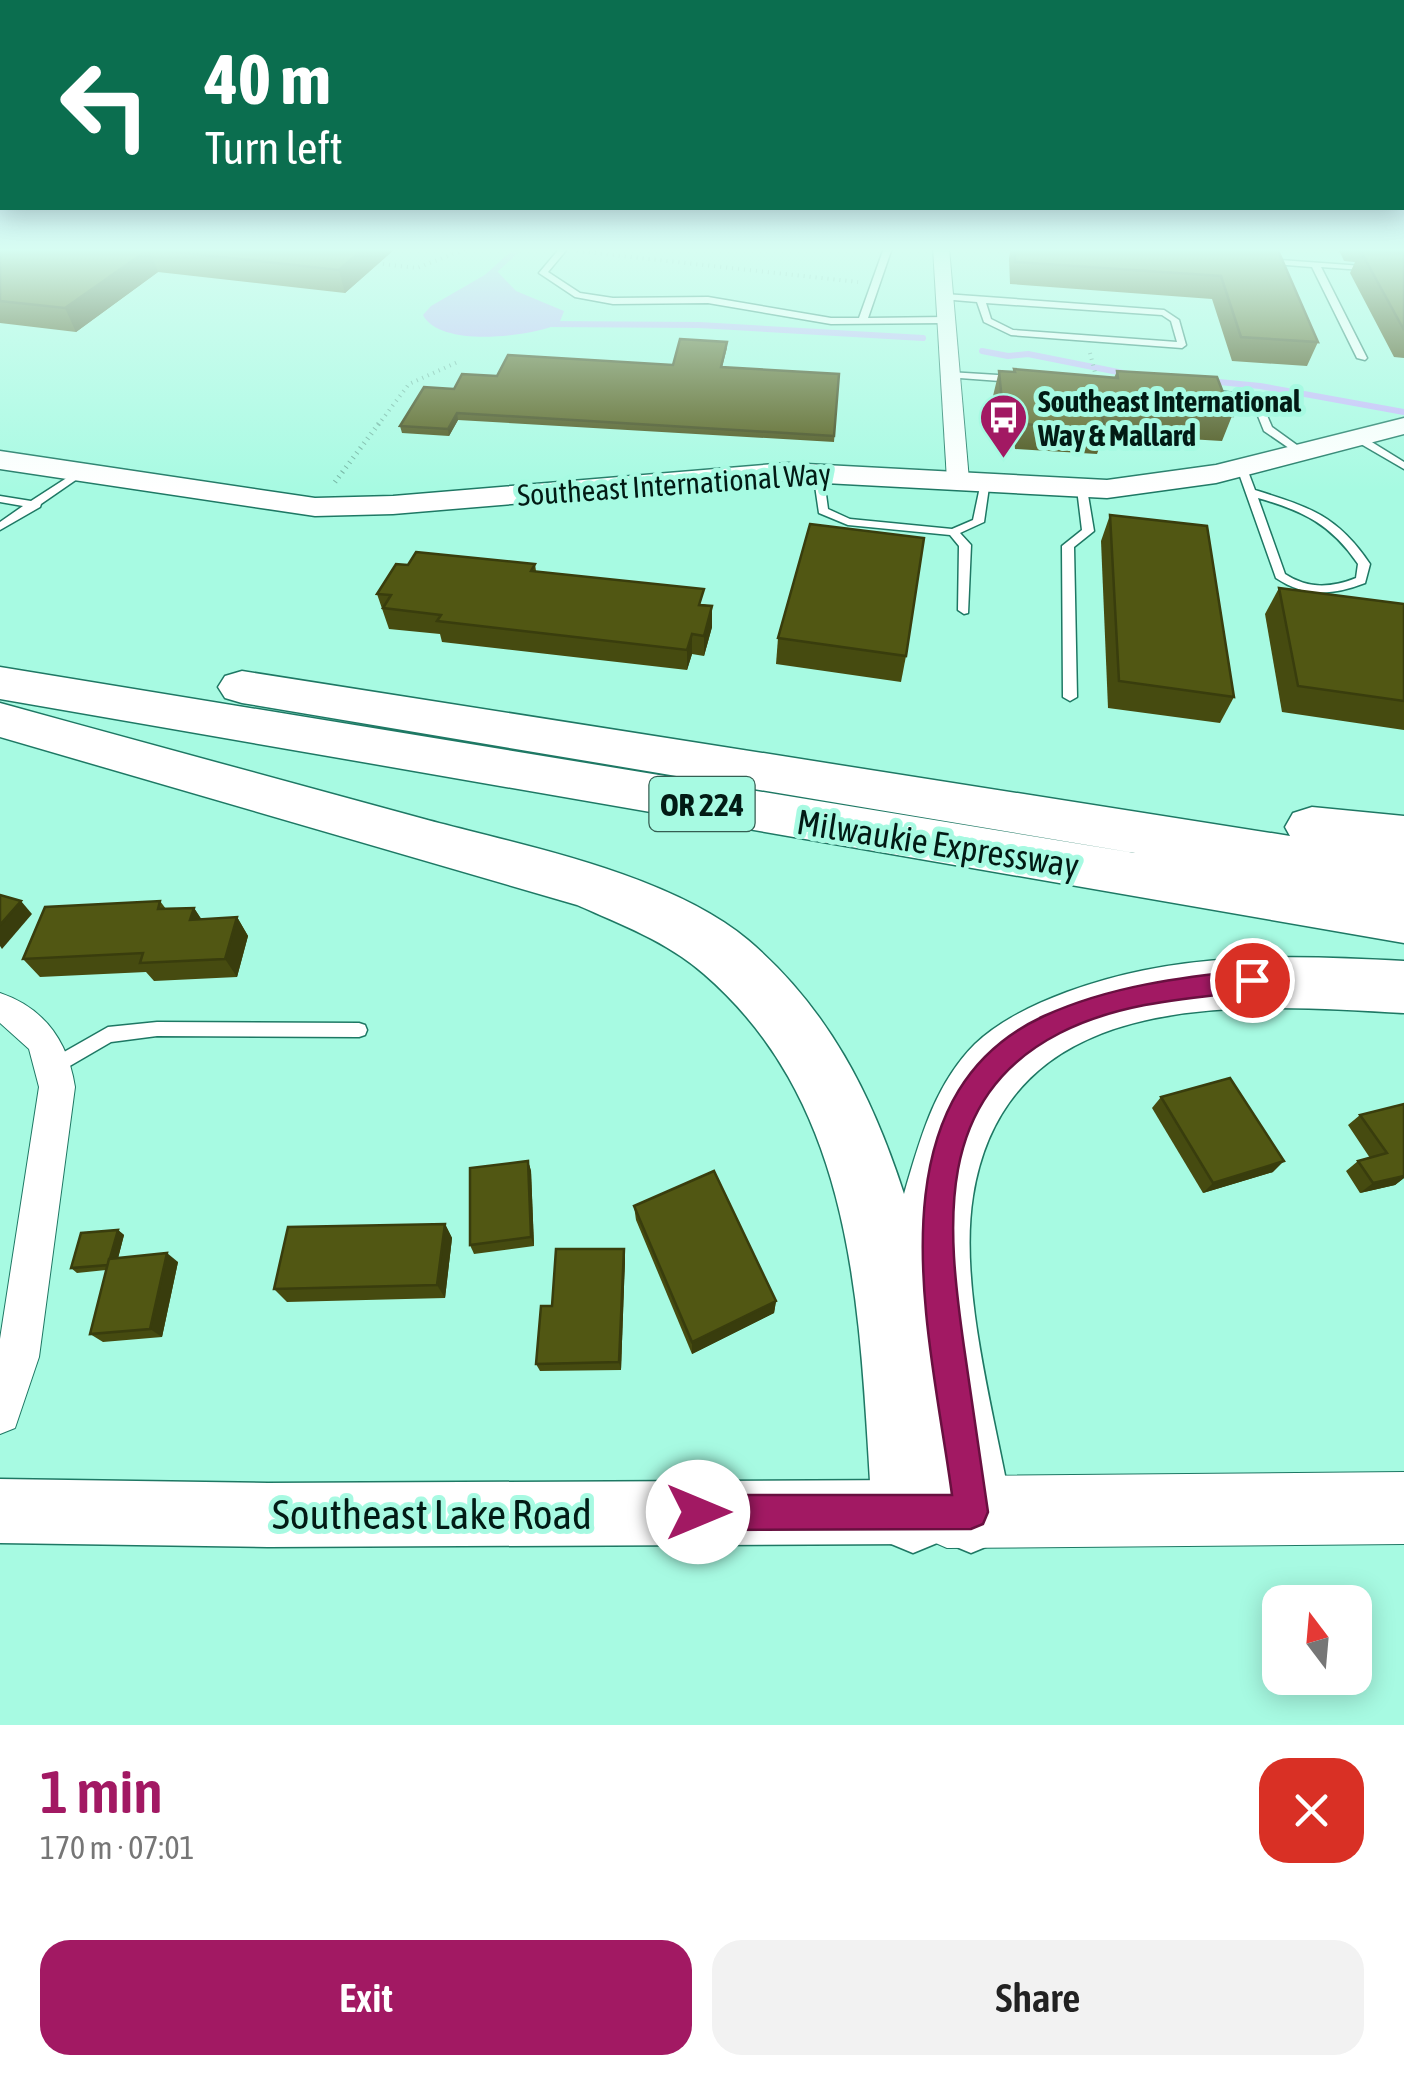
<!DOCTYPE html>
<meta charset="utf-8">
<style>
:root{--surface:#fff;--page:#f2f2f2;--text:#222;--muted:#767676;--accent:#a21963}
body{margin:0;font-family:"Asap Condensed",sans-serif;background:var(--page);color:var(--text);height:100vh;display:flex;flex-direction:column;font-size:38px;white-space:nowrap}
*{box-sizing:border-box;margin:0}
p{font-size:32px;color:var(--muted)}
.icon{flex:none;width:55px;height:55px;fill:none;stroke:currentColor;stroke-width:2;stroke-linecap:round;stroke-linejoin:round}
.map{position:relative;height:1725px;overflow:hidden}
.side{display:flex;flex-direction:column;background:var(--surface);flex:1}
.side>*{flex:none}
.top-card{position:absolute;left:0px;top:0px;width:1405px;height:210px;box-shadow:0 5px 25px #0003;background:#0b6e4f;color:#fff;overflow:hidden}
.needle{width:65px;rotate:344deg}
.controls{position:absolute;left:1262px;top:1585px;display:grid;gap:20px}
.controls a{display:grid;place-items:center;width:110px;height:110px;border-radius:20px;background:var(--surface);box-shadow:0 5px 25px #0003;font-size:50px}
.pin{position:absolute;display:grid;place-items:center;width:85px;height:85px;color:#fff;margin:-42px;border:5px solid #fff;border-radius:50%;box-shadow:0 2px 10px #0007}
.me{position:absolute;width:110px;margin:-55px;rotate:90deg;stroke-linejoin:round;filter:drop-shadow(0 0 8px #0008)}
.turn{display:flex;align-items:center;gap:35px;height:210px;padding:0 40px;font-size:45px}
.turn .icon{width:130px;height:130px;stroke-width:2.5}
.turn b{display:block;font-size:70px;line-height:85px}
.round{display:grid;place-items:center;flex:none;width:105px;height:105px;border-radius:30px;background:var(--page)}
.summary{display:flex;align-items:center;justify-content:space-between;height:170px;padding:0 40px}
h1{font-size:60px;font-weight:600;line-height:75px;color:var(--accent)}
.action{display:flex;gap:20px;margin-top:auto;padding:20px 40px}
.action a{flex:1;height:115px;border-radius:30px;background:var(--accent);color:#fff;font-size:40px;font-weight:600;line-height:115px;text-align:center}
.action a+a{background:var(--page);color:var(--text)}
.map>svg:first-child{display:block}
.water{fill:#c7b8fc}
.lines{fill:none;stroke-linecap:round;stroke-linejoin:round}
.stream{stroke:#c7b8fc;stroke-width:6}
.lane-casing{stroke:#1e7864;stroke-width:3}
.street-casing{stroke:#1e7864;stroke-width:2}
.secondary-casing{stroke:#1e7864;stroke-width:3}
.primary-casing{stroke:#1e7864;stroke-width:2}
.highway-casing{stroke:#1e7864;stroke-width:3}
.path-far1{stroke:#72b3a1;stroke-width:4;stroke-dasharray:1 5;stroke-linecap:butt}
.path{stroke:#72b3a1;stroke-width:5;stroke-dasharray:1 5;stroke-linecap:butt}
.lane{fill:#fff;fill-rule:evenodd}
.street{fill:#fff;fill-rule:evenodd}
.secondary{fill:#fff;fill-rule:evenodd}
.primary{fill:#fff;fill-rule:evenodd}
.highway{fill:#fff;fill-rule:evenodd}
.wall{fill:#464b10}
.shaded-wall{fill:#393d0d}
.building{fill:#515713;stroke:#393d0d;stroke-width:2.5}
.route{fill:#a21963;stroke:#691040;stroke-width:2.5}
.labels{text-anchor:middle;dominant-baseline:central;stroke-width:10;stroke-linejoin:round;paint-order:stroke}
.far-poi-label{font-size:30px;font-weight:bold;fill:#021b15;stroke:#a7fae2;text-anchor:start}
.far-street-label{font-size:30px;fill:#021b15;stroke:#a7fae2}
.shield{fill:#a7fae2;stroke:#345e52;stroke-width:2.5}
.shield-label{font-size:32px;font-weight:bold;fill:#021b15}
.street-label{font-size:35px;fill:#021b15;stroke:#a7fae2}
.near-street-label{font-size:42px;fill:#021b15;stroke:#a7fae2}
</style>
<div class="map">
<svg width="1404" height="1725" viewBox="0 0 1404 1725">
<rect width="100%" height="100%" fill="#a7fae2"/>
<path class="water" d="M495 269 516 291 564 311 559 324C529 337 440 348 423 315L431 306Z"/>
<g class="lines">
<g class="stream">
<polyline points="486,278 519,248"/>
<polyline points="549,324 699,325 923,338"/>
<polyline points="982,351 1008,356 1028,354 1128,374"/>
<polyline points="1209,381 1260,386 1404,412"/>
</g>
<defs>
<g id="lane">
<polygon points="560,248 568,248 548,272 580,293 613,298 708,297 831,318 859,318 884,248 892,248 868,318 946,317 950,320 946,323 831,324 708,303 613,304 575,297 539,273"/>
<polygon points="1265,259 1404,269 1404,273 1321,267 1367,358 1365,360 1357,358 1312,267 1262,263 1262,259"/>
<path d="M945 294 1164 310 1179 320 1186 345 1182 348 1011 335 984 322 977 302 942 299V295ZM986 303 1162 315 1171 321 1177 342 1013 330 991 319Z"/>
<polygon points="949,372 1014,376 1019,379 1014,382 946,377 944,375"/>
<polygon points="1207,389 1259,397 1272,427 1308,453 1299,455 1264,431 1252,401 1204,394 1204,390"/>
<polygon points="1354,436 1362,436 1404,462 1404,469 1354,440"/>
<path d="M1238 466H1246L1255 490C1309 507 1337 515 1370 564L1365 583C1334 595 1305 598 1276 578L1237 468ZM1258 498C1303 511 1331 524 1358 564L1356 578C1331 588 1308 589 1285 574Z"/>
<polygon points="818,469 823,472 828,509 850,519 952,529 973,520 981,482 990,480 984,522 960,533 971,545 968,613 964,614 958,610 959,546 950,535 848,525 819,513 813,472"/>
<polygon points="79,470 84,473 83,475 41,504 40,507 0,530 0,522 23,506 0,502 0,496 31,501"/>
<polygon points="1082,486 1087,489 1094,531 1074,547 1077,697 1070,701 1063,697 1062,546 1082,530 1077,489"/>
<polygon points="157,1022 359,1023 365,1025 367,1030 365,1035 359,1037 157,1036 111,1042 56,1074 50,1072 47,1066 50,1060 108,1027"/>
</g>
<g id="street">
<polygon points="933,248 949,248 969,480 958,486 947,480"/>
<path d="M0 993C44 1008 68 1041 75 1087L39 1357 15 1428 0 1434V1339L39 1087 29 1049 0 1023Z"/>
</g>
<g id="secondary">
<polygon points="1404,418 1404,434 1216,483 1107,498 787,481 393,514 315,516 0,469 0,451 315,498 393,496 787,463 1107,480 1216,465"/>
<polygon points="0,1479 268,1483 913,1480 936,1489 945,1512 936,1535 913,1544 268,1547 0,1543"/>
</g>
<polygon id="primary" points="1404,1472 1404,1544 947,1548 922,1537 911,1512 922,1487 947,1476"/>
<g id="highway">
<polygon points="0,667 1135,853 242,703 225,698 218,687 225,676 242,671 1290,836 1285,827 1293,813 1312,807 1404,816 1404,943 0,699"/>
<path d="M0 703C141 742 282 780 424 819 523 846 668 873 748 940 828 1008 872 1095 904 1194 920 1140 934 1085 975 1044 1000 1020 1035 1004 1067 992 1176 951 1289 955 1404 961V1013C1240 1004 1007 984 973 1196 958 1289 996 1419 1012 1512L1000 1541 971 1553 942 1541 913 1553 884 1541 872 1512C859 1321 861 1110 704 974 668 942 620 924 577 905L0 737Z"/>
</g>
</defs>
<use href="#lane" class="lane-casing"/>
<use href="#street" class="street-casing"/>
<use href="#secondary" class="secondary-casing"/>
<use href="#primary" class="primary-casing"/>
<use href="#highway" class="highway-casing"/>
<g class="path-far1">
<polyline points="577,251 858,282"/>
<polyline points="383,264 417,268 469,248"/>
<polyline points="1090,353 1097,380"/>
<polyline points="378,425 409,384 460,361"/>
</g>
<polyline class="path" points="335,482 380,422"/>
<use href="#lane" class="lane"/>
<use href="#street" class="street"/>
<use href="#secondary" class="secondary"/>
<use href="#primary" class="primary"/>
<use href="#highway" class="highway"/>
</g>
<g class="wall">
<polygon points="0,248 396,248 345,293 158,272 76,332 0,323"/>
<polygon points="1011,248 1277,248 1318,342 1307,366 1232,361 1212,299 1010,284 1009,258"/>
<polygon points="1338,248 1404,248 1404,358 1394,357 1350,273 1355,262 1344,261"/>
<polygon points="727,348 722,367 839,374 834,442 458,420 449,436 402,433 400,426 454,389 497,376 673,365"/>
<polygon points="1014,369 1114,378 1117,371 1232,416 1222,441 1104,434 1097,454 1015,449 1013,427 997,426 993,396 999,371 1013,372"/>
<polygon points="1110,515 1234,697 1220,723 1108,708 1101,541"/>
<polygon points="535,564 536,571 712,606 712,627 704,656 692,654 687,670 442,642 440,634 389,629 377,594 408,565"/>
<polygon points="1279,588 1404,604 1404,730 1282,712 1265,614"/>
<polygon points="778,638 906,656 901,682 776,664"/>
<polygon points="160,901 166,909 194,908 201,919 237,917 248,936 237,977 154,981 146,972 40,977 23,959"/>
<polygon points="1161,1097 1273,1172 1203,1193 1152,1108"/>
<polygon points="1360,1115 1404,1176 1404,1178 1395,1185 1360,1193 1346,1171 1358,1161 1370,1158 1348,1125"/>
<polygon points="528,1161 531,1171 534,1246 474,1254 470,1245"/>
<polygon points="634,1206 776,1301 774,1313 692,1354 636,1220"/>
<polygon points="445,1224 452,1238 445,1298 287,1302 274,1289"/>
<polygon points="118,1230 124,1235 118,1258 178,1262 162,1337 103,1342 90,1334 106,1270 77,1273 71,1268"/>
<polygon points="625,1258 621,1370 540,1371 536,1364 552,1306"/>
</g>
<g class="shaded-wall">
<polygon points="364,248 396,248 345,293 339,270"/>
<polygon points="149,249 158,272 76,332 65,308"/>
<polygon points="457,413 458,420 449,436 448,429"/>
<polygon points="712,606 712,627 704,656 704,636"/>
<polygon points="692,634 692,654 687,670 687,650"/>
<polygon points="21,901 32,914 2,949 0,946 0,925"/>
<polygon points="194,908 206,926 190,920"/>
<polygon points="237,917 248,936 237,977 225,959"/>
<polygon points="528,1161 531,1171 534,1246 531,1237"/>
<polygon points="1284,1161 1273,1172 1203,1193 1213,1183"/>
<polygon points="1404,1176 1404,1178 1395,1185 1360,1193 1373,1183"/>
<polygon points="445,1224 452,1238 445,1298 437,1285"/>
<polygon points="118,1230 124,1235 115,1270 108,1265"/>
<polygon points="624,1249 625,1258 621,1370 619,1362"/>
<polygon points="167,1253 178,1262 162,1337 150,1329"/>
<polygon points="776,1301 774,1313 692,1354 692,1342"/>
</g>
<g class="building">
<polygon points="0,248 364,248 339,270 149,249 65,308 0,301"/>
<polygon points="1014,248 1277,248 1318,342 1241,337 1221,276 1015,262"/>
<polygon points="1360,250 1404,253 1404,330"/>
<polygon points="680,339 727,342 721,367 839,374 834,436 457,413 448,429 400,426 424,387 454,389 462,374 497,376 508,355 673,365"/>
<polygon points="1014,369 1118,378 1117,371 1217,377 1232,416 1100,408 1105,429 1022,424 1019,402 1002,401 999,371 1015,372"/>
<polygon points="1110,515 1207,526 1234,697 1119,681"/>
<polygon points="810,524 924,538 906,656 778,638"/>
<polygon points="416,552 535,564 531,571 704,589 699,605 712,606 704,636 692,634 687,650 437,621 441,615 383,608 391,595 377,594 396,564 408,565"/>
<polygon points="1279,588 1404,604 1404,701 1298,686"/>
<polygon points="0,895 21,901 0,925"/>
<polygon points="160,901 158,909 194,908 190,920 237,917 225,959 140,963 143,953 23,959 45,907"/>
<polygon points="1230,1078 1284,1161 1213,1183 1161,1097"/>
<polygon points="1404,1104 1404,1176 1373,1183 1358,1161 1387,1153 1360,1115"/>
<polygon points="528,1161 531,1237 470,1245 470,1168"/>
<polygon points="714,1171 776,1301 692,1342 634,1206"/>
<polygon points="445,1224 437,1285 274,1289 288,1227"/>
<polygon points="118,1230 108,1265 71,1268 81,1233"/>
<polygon points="556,1249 624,1249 619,1362 536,1364 541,1306 552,1306"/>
<polygon points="167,1253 150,1329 90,1334 109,1259"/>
</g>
<linearGradient id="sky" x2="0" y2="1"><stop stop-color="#9bb6f0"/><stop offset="0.51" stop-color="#d7fdf2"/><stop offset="1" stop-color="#d7fdf2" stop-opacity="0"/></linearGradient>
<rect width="1404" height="490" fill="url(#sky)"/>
<path class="route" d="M1252 970 1261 973 1264 980 1261 988 1252 991C1188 998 1118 1003 1060 1033 933 1098 947 1227 964 1347 972 1402 980 1457 988 1512L983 1524 971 1529 698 1530 686 1525 681 1512 686 1500 698 1495H952C932 1343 864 1099 1044 1016 1110 986 1181 977 1252 970Z"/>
<defs>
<symbol id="bus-pin" viewBox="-11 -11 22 30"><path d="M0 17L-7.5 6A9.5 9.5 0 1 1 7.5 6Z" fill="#a21963" stroke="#a7fae2"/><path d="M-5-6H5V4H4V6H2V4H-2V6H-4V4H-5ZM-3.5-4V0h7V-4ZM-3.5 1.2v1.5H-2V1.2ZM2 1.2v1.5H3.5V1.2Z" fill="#fff"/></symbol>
</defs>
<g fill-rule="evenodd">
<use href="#bus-pin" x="976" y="390" width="55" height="75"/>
</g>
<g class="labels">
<g class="far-poi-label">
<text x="1038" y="401">Southeast International<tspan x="1038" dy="34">Way &amp; Mallard</tspan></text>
</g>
<g class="far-street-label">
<text transform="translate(674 484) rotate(-4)">Southeast International Way</text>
</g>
<rect class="shield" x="649.5" y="777" width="105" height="54" rx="8"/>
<g class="shield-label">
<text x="702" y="804">OR 224</text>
</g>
<g class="street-label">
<text transform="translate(938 843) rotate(9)">Milwaukie Expressway</text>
</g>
<g class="near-street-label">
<text x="432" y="1514">Southeast Lake Road</text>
</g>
</g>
</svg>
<div class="controls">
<a><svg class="needle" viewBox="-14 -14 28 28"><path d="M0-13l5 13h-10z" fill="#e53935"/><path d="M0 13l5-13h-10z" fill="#767676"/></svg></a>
</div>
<div class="pin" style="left:1252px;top:980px;background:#d93025"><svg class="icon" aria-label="arrive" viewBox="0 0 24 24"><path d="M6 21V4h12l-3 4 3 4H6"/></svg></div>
<svg class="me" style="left:698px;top:1512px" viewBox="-20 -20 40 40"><circle r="19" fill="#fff"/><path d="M0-13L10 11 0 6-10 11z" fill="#a21963"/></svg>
<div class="top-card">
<div class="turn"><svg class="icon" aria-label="left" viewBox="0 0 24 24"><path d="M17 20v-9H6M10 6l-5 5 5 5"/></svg><div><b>40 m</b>Turn left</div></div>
</div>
</div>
<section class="side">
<div class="summary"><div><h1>1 min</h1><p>170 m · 07:01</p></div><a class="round" style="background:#d93025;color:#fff"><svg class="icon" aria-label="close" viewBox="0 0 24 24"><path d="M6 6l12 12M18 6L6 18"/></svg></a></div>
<div class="action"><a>Exit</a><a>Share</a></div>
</section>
